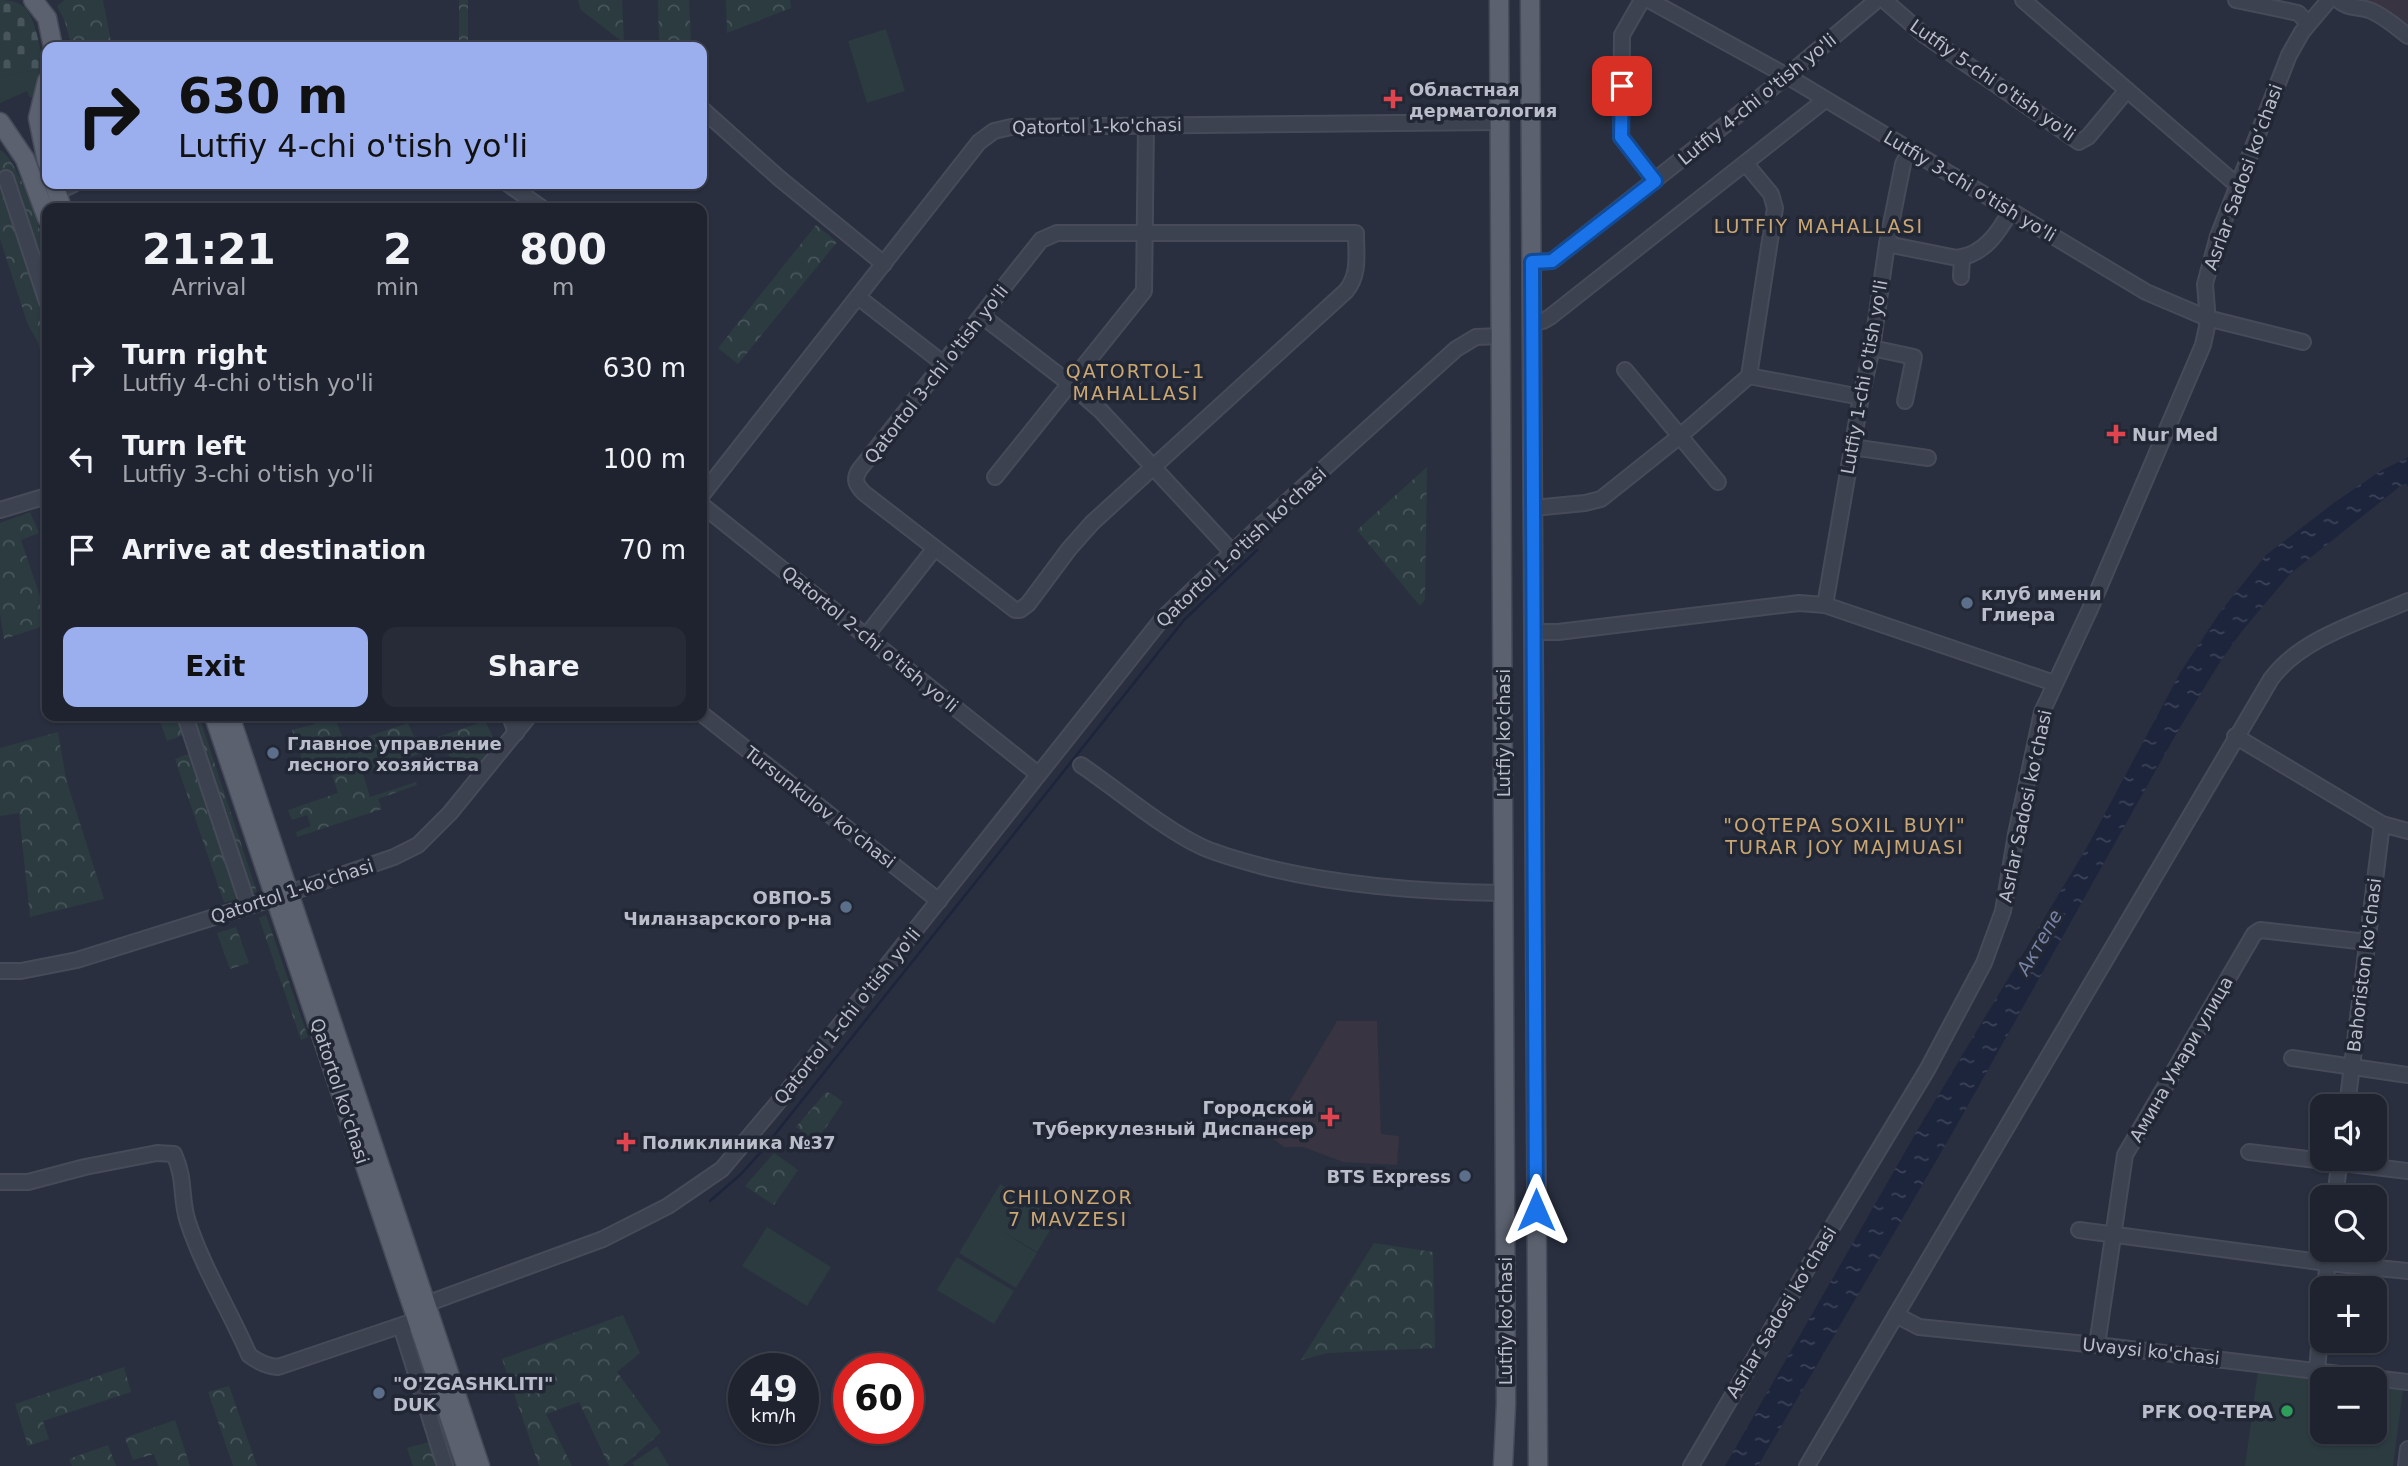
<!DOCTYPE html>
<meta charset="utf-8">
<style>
:root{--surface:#1f232f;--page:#272b37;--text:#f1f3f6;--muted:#a1a4aa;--line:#3c404b;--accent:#9baeee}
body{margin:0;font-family:"DejaVu Sans",sans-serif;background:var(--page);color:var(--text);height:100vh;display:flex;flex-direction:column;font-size:26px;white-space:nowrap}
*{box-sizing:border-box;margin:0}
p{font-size:23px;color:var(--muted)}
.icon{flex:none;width:38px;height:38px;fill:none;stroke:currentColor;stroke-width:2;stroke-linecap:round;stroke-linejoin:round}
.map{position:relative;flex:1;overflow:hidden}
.side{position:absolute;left:42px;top:203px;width:665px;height:518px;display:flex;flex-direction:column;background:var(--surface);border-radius:14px;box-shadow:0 2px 5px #0004,0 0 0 2px var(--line)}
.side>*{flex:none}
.banner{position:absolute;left:42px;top:42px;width:665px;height:147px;border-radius:14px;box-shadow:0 2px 5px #0004,0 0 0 2px var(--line);background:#9baeee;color:#111;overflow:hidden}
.fabs{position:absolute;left:2310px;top:1094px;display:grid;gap:14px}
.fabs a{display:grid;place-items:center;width:77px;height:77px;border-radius:14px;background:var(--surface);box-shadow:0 2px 5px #0004,0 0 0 2px var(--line);font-size:35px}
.speed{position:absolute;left:728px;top:1353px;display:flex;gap:14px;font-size:35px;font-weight:700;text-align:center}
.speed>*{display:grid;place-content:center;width:91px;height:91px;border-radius:50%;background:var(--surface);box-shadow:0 2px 5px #0004,0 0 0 2px var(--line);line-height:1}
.speed small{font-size:18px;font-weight:400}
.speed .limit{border:10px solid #d22;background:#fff;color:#111}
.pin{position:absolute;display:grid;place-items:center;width:60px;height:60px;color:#fff;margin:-30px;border-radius:14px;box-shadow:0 4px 10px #0006}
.me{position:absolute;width:77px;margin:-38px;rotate:0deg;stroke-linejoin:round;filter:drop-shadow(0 0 5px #0008)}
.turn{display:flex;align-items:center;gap:24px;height:147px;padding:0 21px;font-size:32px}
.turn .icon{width:91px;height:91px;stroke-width:2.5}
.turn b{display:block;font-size:49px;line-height:60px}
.eta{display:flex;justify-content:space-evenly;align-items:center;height:119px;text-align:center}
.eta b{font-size:42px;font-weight:600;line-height:49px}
.button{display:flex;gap:14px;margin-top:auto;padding:14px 21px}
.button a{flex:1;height:80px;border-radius:14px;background:var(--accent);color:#111;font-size:28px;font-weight:600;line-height:80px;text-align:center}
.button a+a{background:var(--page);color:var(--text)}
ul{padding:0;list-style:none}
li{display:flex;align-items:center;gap:21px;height:91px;padding:0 21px}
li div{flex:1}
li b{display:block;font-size:26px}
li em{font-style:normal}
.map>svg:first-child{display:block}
.medical{fill:#383441}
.green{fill:#2b3b40}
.forest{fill:url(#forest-crowns)}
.cemetery{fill:url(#cemetery-stones)}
.water{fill:url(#water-ripples)}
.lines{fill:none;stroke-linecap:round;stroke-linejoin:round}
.stream{stroke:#1d253d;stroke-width:2.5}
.minor-casing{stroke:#474b59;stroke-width:18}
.major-casing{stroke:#474b59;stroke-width:21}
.minor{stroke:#3d4250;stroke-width:14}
.major{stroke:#5b616f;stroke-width:18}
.route-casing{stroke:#114b97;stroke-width:18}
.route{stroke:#1a73e8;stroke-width:12}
.health-dot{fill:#e0444e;stroke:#222735;stroke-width:2.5}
.service-dot{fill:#5c6f8a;stroke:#222735;stroke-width:2.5}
.leisure-dot{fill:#2e9e5b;stroke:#222735;stroke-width:2.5}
.labels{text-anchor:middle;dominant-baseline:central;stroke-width:7;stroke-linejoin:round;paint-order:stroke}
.street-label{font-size:18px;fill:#babdca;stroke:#222735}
.poi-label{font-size:18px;font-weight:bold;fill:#babdca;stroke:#222735;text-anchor:start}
.neighbourhood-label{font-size:19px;letter-spacing:2px;fill:#cba773;stroke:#222735}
.water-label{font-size:19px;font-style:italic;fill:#7783a5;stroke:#222735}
</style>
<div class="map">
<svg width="2408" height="1466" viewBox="0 0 2408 1466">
<defs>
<pattern id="forest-crowns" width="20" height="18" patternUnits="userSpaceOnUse" patternTransform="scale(1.75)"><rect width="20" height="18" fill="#2b3b40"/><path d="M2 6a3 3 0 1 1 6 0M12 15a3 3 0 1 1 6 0" fill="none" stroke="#48555a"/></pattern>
<pattern id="cemetery-stones" width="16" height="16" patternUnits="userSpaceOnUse" patternTransform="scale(1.75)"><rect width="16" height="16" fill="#2b3b40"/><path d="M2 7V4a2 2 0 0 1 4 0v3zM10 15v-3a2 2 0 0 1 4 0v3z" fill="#48555a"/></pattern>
<pattern id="water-ripples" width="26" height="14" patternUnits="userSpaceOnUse" patternTransform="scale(1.75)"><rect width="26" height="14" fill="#1d253d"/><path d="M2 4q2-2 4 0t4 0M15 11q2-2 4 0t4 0" fill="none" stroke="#3c4358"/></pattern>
</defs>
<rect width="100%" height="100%" fill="#292f3f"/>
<g class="medical">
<polygon points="2338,0 2408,0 2408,36"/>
<polygon points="1337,1021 1377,1021 1381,1134 1399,1136 1397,1165 1343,1162 1303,1147 1284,1147 1269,1136"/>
</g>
<g class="green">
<polygon points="886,29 905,91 867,103 848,41"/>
<polygon points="42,59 46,61 39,94 30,98 27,91 0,103 0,77 41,69"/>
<polygon points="1000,1184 1057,1219 1037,1252 995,1227 1037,1253 1016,1288 959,1253"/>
<polygon points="767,1227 831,1267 807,1306 742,1266"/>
<polygon points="957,1257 1014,1291 994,1324 937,1290"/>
<polygon points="2258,1371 2322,1380 2322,1432 2375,1432 2375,1387 2403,1390 2393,1466 2245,1466"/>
<polygon points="657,1446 669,1466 634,1466 632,1463"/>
</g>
<g class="forest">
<polygon points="65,0 103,0 112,47 89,47 87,41 71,44 65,22 57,6"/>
<rect x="459" y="0" width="9" height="44"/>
<polygon points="578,0 622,0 624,43 581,10"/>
<polygon points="658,0 689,0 691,43 659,44"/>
<polygon points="726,0 790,0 791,8 727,33"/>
<path d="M0 150C17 157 45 238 47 258 51 294 47 335 47 372L37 340 28 325 0 239Z"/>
<polygon points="816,225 837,242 738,364 718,348"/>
<polygon points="1427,467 1425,600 1420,606 1357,530"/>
<polygon points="30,512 39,533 21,540 47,617 47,625 4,639 0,614 0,523"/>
<polygon points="158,716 199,716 257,892 224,903 175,759 201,749 195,731 167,741"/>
<polygon points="312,716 334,716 345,744 408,723 417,744 485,721 495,741 472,773 438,747 363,774 370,797 416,782 417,785 378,799 382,809 297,837 296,832 311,826 307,815 292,820 288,810 338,793 328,763 306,770 292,730 315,724"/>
<polygon points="58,732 66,779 104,899 30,917 19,813 0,816 0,748"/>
<polygon points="266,915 308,1037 301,1040 259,918"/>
<polygon points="236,927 249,963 230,969 217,933"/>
<polygon points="826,1092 830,1093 843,1102 816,1142 796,1127"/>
<polygon points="774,1153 798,1170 774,1205 745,1186"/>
<polygon points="1374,1243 1433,1252 1435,1348 1328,1353 1301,1360"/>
<polygon points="623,1315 640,1353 617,1372 661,1432 623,1466 609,1466 579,1402 546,1414 572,1466 539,1466 502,1359"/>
<polygon points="124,1367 131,1392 43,1421 49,1439 28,1446 15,1404"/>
<polygon points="229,1386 257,1466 233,1466 208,1392"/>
<polygon points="442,1417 458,1466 413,1466 407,1448 429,1442 432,1449 434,1421"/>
<polygon points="175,1420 190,1466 158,1466 154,1454 133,1460 125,1438"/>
<polygon points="108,1445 116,1466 72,1466 69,1459"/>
</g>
<path class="cemetery" d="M0 0C9 0 20 2 26 9 36 21 42 54 42 69L0 77Z"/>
<polygon class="water" points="2408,457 2408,486 2403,484 2290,574 2242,631 2220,662 2179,729 1953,1132 1758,1466 1725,1466 1921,1124 2087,847 2180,673 2220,612 2266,555 2335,502 2382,470"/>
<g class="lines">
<polyline class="stream" points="710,1201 741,1174 760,1153 1184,620 1257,550"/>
<defs>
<g id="minor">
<polyline points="1642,0 1622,35 1621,137 1655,181"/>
<polyline points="1649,0 1787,76 2146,292 2207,318 2303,342"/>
<polyline points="1884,0 1923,34 2079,142 2088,137 2127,90"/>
<polyline points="2023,0 2237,185"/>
<polyline points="2236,0 2298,13 2308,23"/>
<path d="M2338 0C2348 9 2357 6 2369 10 2383 15 2396 27 2408 36"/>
<polyline points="702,109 779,178 884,264"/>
<polyline points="6,178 47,302"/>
<polyline points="508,184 542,208"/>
<polyline points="57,192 74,184"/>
<path d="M1057 233H1356C1356 254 1360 274 1346 291L1092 523 1069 549 1028 604 1020 610H1015L864 493C856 485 853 479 860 469L1041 240Z"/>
<path d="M1887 244 1957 258C1984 255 1999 232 2011 210"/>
<polyline points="1532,262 1552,261 1787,76 1877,0"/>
<polyline points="1961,277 1962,257"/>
<polyline points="858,297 944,364"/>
<polyline points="982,316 1069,383 1101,411 1232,552"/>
<polyline points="1532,323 1543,321 1550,317 1825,100"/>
<polyline points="1872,348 1914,357 1905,401"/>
<polyline points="1625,370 1718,482"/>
<polyline points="1749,376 1861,397"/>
<polyline points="1852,447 1928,458"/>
<polyline points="995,477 1144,291 1146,125"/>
<polyline points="702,495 979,142 994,131 1011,127 1500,122"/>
<polyline points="702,505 1038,774"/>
<polyline points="1533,508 1585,503 1601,499 1680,436 1749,376 1775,208 1771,194 1746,164"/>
<polyline points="0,510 47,496"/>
<polyline points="1825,605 1861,397 1872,348 1887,244 1903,164 1910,151"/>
<polyline points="1533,632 1558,632 1799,603 1825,605 2054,683"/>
<polyline points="866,636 935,548"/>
<polyline points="702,714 939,901"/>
<polyline points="185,716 245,896"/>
<polyline points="510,716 516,733"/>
<polyline points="2235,736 2382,824 2408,831"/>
<path d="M1081 765C1118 790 1161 827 1200 846 1219 855 1240 860 1261 866 1339 886 1423 892 1503 893"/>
<polyline points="289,893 394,857 418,845 450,813 529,716"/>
<polyline points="0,971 21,971 77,960 275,898"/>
<polyline points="2292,1058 2408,1075"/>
<polyline points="2347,1106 2382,824"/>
<polyline points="2249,1152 2408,1171"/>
<path d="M0 1182H28L85 1167 157 1153 174 1154C186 1180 180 1199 188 1222 203 1268 230 1311 249 1355 258 1362 266 1366 278 1367L417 1320"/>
<polyline points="2335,1197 2340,1158"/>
<polyline points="2079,1230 2327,1263 2408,1271"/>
<polyline points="2325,1288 2329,1250"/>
<polyline points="426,1304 603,1239 668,1206 722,1169 785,1094 1162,619 1257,529 1456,349 1476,337 1501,336"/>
<polyline points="1896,1315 1919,1327 2097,1345 2408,1382"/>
<polyline points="401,1326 445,1466"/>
<polyline points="2097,1345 2125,1155 2254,934 2260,930 2367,942"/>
<polyline points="2317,1370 2322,1314"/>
<polyline points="1691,1466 1814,1257 1927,1070 1984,963 2003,911 2016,834 2042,712 2090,609 2203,345 2208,322 2205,284 2218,236 2289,55 2302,32 2329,0"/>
<path d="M1807 1466 2271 679C2301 638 2363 621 2408 601"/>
<polyline points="2406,1466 2408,1449"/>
</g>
<g id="major">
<polyline points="33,0 47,18 53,47"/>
<polyline points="1499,0 1506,1404 1503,1466"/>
<polyline points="1530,0 1538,1466"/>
<polyline points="47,81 38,118 47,162"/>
<polyline points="0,122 25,159 47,218"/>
<polyline points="54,184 62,208"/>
<polyline points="214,716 466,1466"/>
<polyline points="230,716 480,1466"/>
</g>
</defs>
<use href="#minor" class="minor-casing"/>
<use href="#major" class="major-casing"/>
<use href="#minor" class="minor"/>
<use href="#major" class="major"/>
</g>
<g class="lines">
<defs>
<polyline id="route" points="1536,1210 1532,262 1552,261 1655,181 1621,137 1622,86"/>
</defs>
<use href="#route" class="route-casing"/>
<use href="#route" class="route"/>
</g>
<g class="health-dot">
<path d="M1389.5 88.5h7v7h7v7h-7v7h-7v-7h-7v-7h7z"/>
<path d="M2112.5 423.5h7v7h7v7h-7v7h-7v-7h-7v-7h7z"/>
<path d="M1326.5 1106.5h7v7h7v7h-7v7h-7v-7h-7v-7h7z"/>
<path d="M622.5 1131.5h7v7h7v7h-7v7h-7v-7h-7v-7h7z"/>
</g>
<g class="service-dot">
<circle cx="1967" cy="603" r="7"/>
<circle cx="273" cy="753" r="7"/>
<circle cx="846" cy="907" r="7"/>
<circle cx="1465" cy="1176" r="7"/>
<circle cx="379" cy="1393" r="7"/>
</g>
<circle class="leisure-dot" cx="2287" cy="1411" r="7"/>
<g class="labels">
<g class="street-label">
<text transform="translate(1993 80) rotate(35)">Lutfiy 5-chi o'tish yo'li</text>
<text transform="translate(1757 99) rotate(-39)">Lutfiy 4-chi o'tish yo'li</text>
<text transform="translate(1097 126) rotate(-1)">Qatortol 1-ko'chasi</text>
<text transform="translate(2243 177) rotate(-70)">Asrlar Sadosi ko‘chasi</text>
<text transform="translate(1970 186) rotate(31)">Lutfiy 3-chi o'tish yo'li</text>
<text transform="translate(936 374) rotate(-52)">Qatortol 3-chi o'tish yo'li</text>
<text transform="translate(1864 377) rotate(-80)">Lutfiy 1-chi o'tish yo'li</text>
<text transform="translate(1241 547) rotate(-43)">Qatortol 1-o'tish ko'chasi</text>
<text transform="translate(870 639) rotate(39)">Qatortol 2-chi o'tish yo'li</text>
<text transform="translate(1503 733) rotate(-90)">Lutfiy ko'chasi</text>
<text transform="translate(2025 806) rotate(-78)">Asrlar Sadosi ko‘chasi</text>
<text transform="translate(820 807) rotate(38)">Tursunkulov ko'chasi</text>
<text transform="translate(292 891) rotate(-18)">Qatortol 1-ko'chasi</text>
<text transform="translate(2364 965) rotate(-83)">Bahoriston ko'chasi</text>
<text transform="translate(847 1016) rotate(-51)">Qatortol 1-chi o'tish yo'li</text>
<text transform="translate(2181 1059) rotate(-60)">Амина Умари улица</text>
<text transform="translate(340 1091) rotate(72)">Qatortol ko'chasi</text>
<text transform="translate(1781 1312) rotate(-59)">Asrlar Sadosi ko‘chasi</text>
<text transform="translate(1505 1321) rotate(-90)">Lutfiy ko'chasi</text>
<text transform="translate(2151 1351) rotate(6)">Uvaysi ko'chasi</text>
</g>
<g class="poi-label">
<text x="1409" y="89">Областная<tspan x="1409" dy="21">дерматология</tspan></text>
<text x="2132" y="434">Nur Med</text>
<text x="1981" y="593">клуб имени<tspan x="1981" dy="21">Глиера</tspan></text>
<text x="287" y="743">Главное управление<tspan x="287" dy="21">лесного хозяйства</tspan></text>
<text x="832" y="897" text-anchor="end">ОВПО-5<tspan x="832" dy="21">Чиланзарского р-на</tspan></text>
<text x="1314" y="1107" text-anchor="end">Городской<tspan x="1314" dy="21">Туберкулезный Диспансер</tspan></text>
<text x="642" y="1142">Поликлиника №37</text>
<text x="1451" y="1176" text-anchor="end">BTS Express</text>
<text x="393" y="1383">"O'ZGASHKLITI"<tspan x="393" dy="21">DUK</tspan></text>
<text x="2273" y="1411" text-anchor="end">PFK OQ-TEPA</text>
</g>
<g class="neighbourhood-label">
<text x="1819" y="226">LUTFIY MAHALLASI</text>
<text x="1136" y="371">QATORTOL-1<tspan x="1136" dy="22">MAHALLASI</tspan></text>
<text x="1845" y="825">"OQTEPA SOXIL BUYI"<tspan x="1845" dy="22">TURAR JOY MAJMUASI</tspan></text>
<text x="1068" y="1197">CHILONZOR<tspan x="1068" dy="22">7 MAVZESI</tspan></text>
</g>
<g class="water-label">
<text transform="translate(2039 942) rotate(-60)">Актепе</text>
</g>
</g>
</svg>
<div class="fabs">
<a><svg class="icon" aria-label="sound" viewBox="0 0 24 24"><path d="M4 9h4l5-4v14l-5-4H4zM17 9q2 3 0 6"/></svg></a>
<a><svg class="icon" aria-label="search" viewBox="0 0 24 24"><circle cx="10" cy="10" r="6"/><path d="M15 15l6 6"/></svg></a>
<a>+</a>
<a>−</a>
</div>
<div class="speed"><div>49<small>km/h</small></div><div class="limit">60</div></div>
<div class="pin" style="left:1622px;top:86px;background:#d93025"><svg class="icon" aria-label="arrive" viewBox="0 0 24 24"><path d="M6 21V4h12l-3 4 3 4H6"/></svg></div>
<svg class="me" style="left:1536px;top:1210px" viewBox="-20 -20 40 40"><path d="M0-17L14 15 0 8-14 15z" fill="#1a73e8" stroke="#fff" stroke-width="4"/></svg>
<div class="banner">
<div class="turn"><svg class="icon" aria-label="right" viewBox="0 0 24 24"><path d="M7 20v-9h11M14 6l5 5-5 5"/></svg><div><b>630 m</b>Lutfiy 4-chi o'tish yo'li</div></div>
</div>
<section class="side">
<div class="eta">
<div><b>21:21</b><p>Arrival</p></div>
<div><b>2</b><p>min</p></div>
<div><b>800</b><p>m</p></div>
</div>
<ul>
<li><svg class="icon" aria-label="right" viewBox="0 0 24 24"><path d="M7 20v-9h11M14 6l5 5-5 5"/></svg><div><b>Turn right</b><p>Lutfiy 4-chi o'tish yo'li</p></div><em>630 m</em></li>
<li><svg class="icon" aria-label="left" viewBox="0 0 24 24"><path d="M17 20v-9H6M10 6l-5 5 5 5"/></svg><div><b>Turn left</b><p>Lutfiy 3-chi o'tish yo'li</p></div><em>100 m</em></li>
<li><svg class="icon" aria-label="arrive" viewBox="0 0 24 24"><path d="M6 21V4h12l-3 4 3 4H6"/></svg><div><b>Arrive at destination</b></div><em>70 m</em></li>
</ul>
<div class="button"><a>Exit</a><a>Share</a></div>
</section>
</div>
